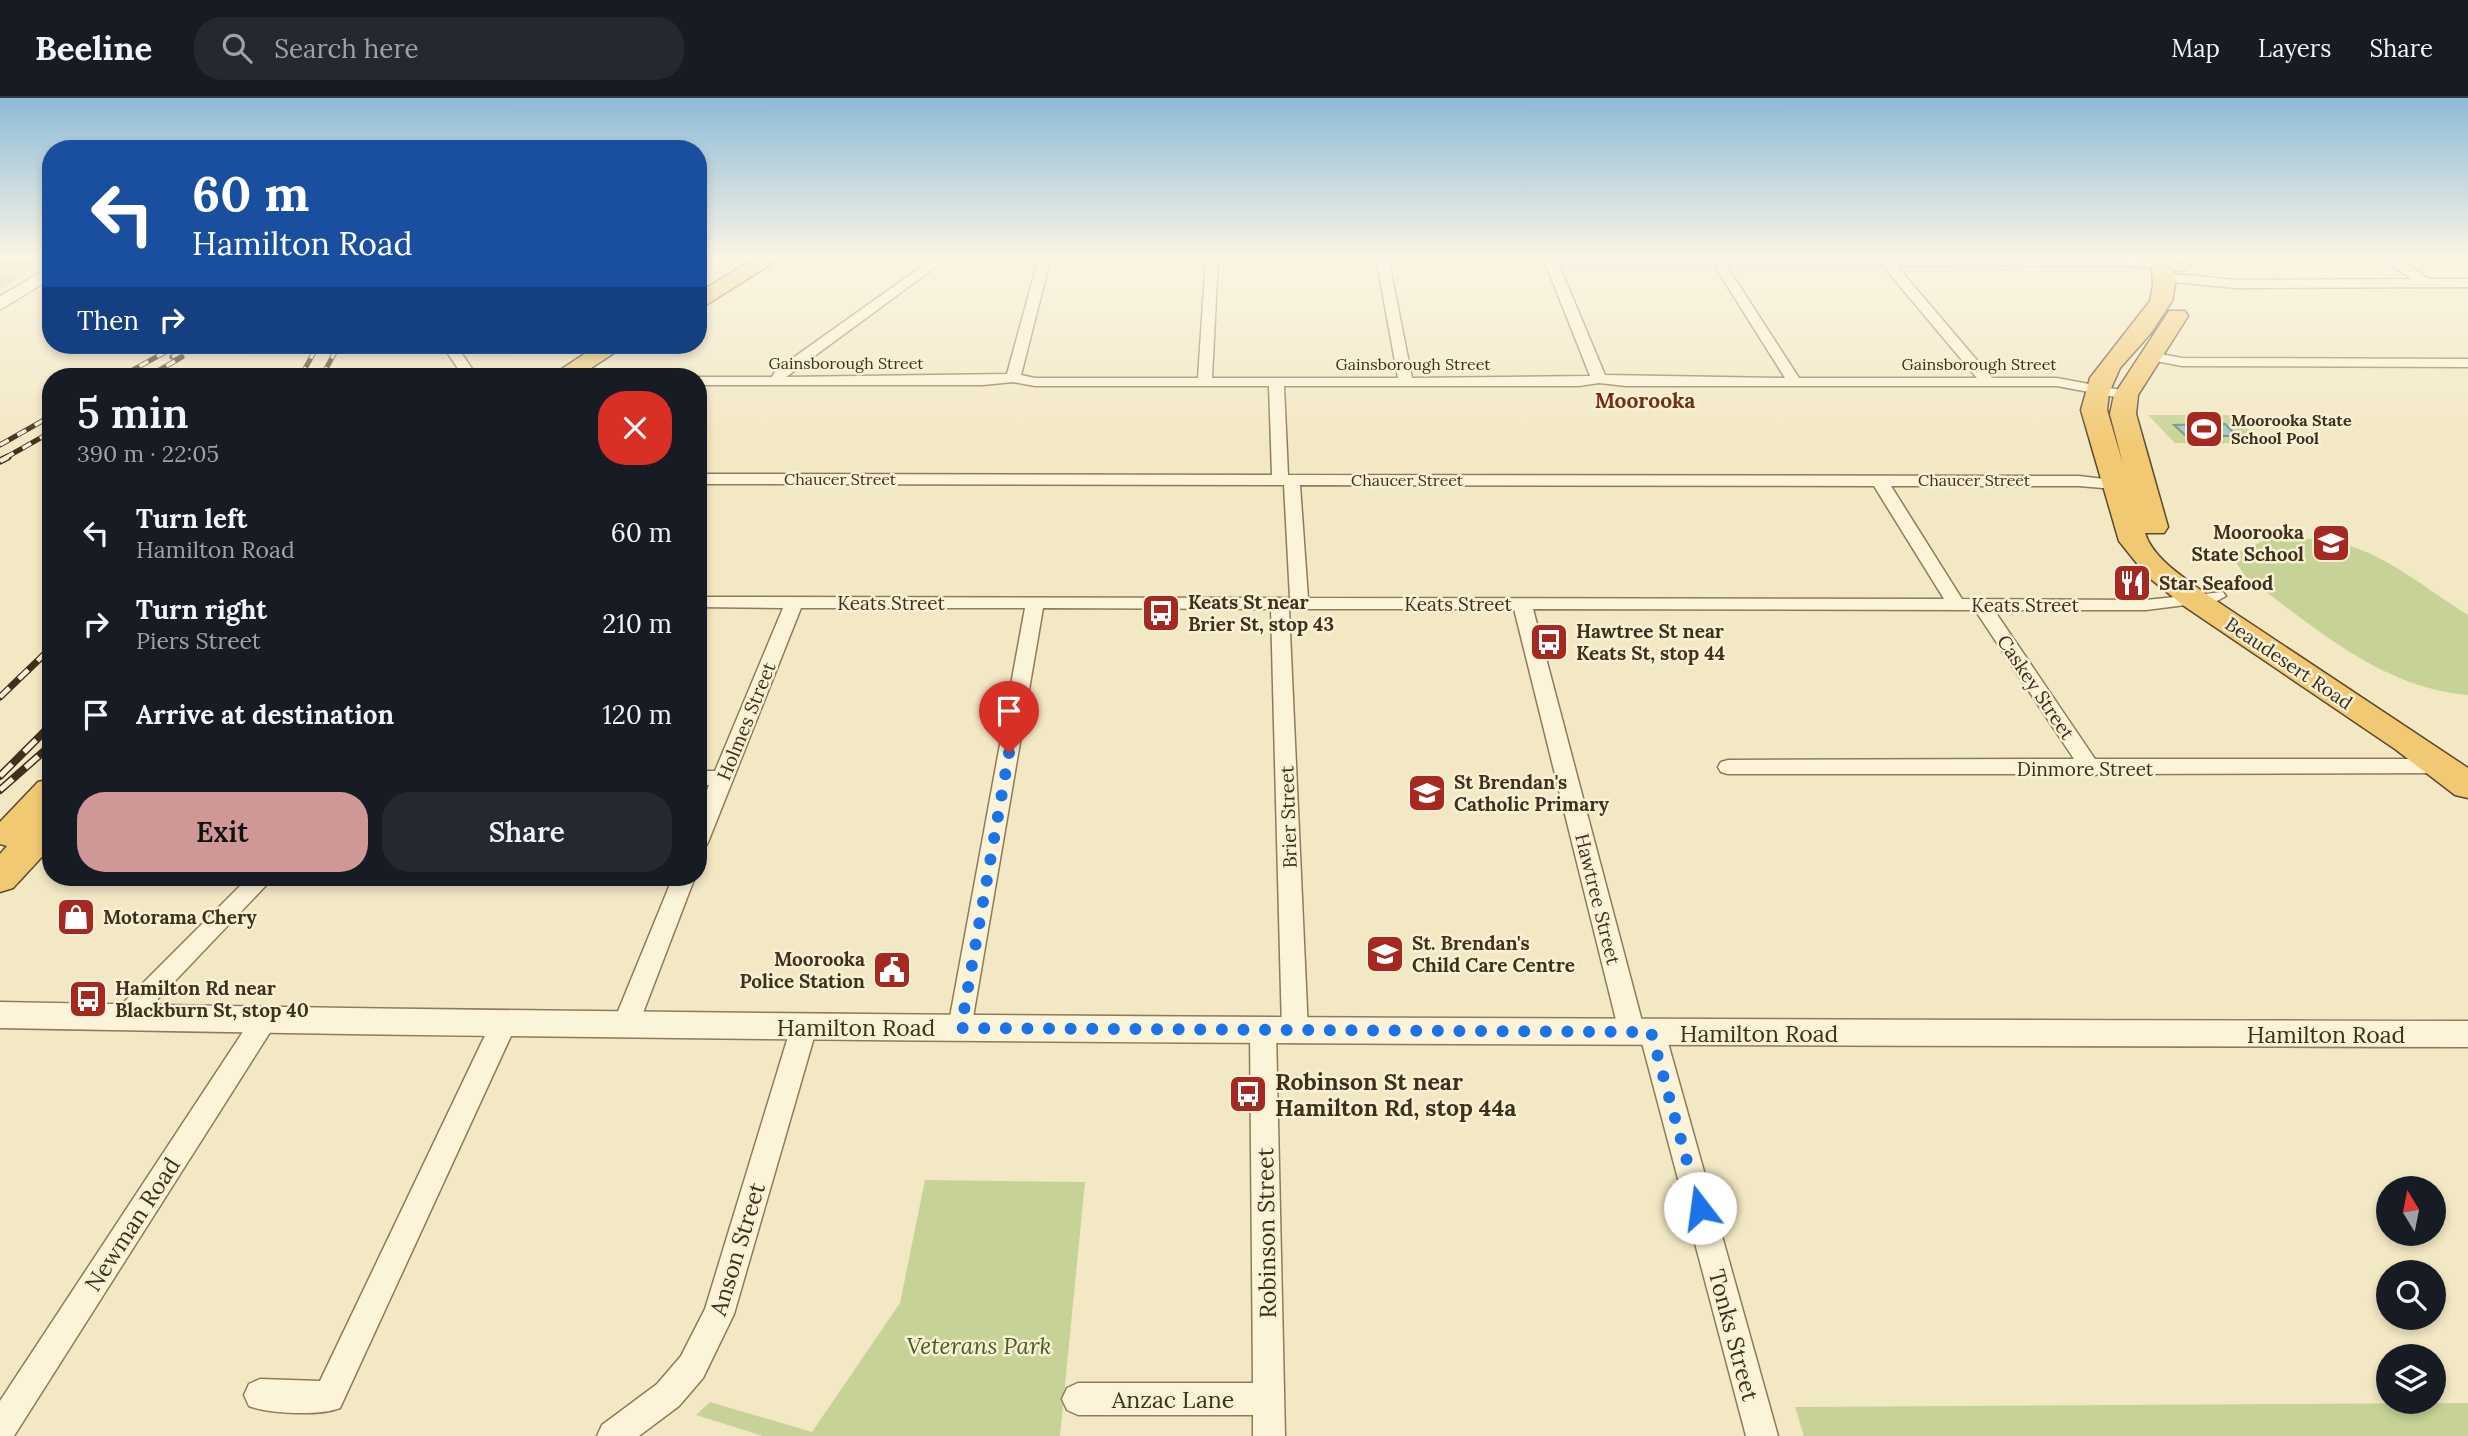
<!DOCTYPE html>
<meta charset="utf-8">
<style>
:root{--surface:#171b24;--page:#242831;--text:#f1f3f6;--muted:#9ea1a6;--line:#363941;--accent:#cf9896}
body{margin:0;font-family:Lora,serif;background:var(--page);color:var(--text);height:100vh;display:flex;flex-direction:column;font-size:26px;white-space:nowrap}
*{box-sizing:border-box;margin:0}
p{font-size:23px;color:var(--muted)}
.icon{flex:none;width:38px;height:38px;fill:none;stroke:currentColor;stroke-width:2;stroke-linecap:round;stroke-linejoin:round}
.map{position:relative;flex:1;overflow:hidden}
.sheet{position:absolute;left:42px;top:270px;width:665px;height:518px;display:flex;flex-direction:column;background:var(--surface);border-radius:28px;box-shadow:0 4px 10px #0003}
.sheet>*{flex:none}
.top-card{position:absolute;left:42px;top:42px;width:665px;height:214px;border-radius:28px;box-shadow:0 4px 10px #0003;background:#1a4fa0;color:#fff;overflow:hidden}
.needle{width:46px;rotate:350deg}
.tools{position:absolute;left:2376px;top:1078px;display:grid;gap:14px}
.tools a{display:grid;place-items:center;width:70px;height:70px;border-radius:50%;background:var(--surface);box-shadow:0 4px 10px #0003;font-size:35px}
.pin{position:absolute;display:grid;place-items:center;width:60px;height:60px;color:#fff;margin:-72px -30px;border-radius:50% 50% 50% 0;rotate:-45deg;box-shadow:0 0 7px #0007}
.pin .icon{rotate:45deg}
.me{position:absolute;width:77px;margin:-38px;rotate:345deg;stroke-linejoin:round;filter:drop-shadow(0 0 5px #0008)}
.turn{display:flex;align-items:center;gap:24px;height:147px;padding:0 35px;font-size:32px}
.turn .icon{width:91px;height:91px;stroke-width:2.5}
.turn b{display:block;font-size:49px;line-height:60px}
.then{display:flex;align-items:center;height:66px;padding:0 35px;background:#0003;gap:14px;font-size:26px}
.round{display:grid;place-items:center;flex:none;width:74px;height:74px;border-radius:28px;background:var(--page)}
.overview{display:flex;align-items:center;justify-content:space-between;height:119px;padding:0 35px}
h1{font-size:42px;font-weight:600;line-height:52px}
.action{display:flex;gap:14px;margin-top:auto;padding:14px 35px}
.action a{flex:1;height:80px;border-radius:28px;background:var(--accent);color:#111;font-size:28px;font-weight:600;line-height:80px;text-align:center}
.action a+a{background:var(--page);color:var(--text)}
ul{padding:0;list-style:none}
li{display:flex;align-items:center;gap:21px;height:91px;padding:0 35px}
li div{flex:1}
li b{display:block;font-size:26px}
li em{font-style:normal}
header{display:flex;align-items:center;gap:42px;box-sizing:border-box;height:98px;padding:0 35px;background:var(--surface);border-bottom:2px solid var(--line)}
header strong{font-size:33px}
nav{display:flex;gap:38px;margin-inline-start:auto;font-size:24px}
.search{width:490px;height:63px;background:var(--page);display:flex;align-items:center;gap:18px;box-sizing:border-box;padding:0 24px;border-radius:28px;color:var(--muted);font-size:26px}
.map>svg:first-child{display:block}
.green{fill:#c7d396}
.water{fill:#a6c6bf;stroke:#6c958e;stroke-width:2}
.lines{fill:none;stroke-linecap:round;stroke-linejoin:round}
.minor-casing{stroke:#907a58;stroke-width:3}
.tertiary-casing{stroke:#907a58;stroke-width:3}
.secondary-casing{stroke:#725a3b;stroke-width:2}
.trunk-casing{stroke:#5e472c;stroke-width:3}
.minor{fill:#fcf4d9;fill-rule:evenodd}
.tertiary{fill:#fcf4d9;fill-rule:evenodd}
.secondary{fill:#fcf4d9;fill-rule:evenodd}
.trunk{fill:#f2c973;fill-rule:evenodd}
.rail-far2-casing{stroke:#3e301d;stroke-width:5}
.rail-far1-casing{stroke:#3e301d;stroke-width:7}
.rail-casing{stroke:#3e301d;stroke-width:8}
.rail-far2{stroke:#f9f1d5;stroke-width:3.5;stroke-dasharray:10;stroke-linecap:butt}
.rail-far1{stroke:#f9f1d5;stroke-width:4.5;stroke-dasharray:13;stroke-linecap:butt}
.rail{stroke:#f9f1d5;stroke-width:5;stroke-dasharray:17;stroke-linecap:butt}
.route{stroke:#1a73e8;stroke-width:12;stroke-dasharray:0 21.6}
.labels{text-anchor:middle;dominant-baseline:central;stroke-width:5;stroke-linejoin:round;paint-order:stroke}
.far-street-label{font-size:16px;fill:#3e301d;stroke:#f9f1d5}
.far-poi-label{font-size:16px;font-weight:bold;fill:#3e301d;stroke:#f9f1d5;text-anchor:start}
.poi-label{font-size:19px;font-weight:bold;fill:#3e301d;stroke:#f9f1d5;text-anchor:start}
.street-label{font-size:19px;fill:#3e301d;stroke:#f9f1d5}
.far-district-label{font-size:21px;font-weight:bold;fill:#703018;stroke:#f9f1d5}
.near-street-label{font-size:23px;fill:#3e301d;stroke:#f9f1d5}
.near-poi-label{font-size:23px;font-weight:bold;fill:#3e301d;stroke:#f9f1d5;text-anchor:start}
.near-park-label{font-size:23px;font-style:italic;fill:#4a5d22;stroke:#f9f1d5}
</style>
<header>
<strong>Beeline</strong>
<div class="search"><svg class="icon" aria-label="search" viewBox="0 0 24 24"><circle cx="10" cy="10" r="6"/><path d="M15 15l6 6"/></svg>Search here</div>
<nav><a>Map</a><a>Layers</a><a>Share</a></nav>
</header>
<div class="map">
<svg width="2468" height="1338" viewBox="0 0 2468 1338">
<rect width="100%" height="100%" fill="#f3e8c4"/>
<g class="green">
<polygon points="0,159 49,159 0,192"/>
<polygon points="2148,317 2233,317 2262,345 2175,345"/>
<path d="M2270 440C2294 440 2317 440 2340 445 2386 456 2429 493 2468 517V597C2381 590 2315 529 2247 480L2237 466V455Z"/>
<polygon points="925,1082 1085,1084 1060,1338 763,1338 696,1317 710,1304 812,1334 900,1205"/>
<polygon points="2468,1305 2468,1338 1804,1338 1795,1309"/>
</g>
<polygon class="water" points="2225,326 2237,338 2186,338 2174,327"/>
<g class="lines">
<defs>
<g id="minor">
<path d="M935 159H949L786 279 1007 276 1039 159H1051L1021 277 1035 280H1198L1206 159H1218L1212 280H1398L1376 159H1388L1412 280 1590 278 1543 159 2132 160 2187 166 2189 169 2183 173 2132 168 1896 167 1992 280H2057L2131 294V300L2126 301 2057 288H1626L1599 285 1579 288H1284L1288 377 2079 378 2121 383V389L2115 391 2079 388H1891L1962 501 2146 502 2223 494 2226 498 2217 503 2146 512H1994L2095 661H2443L2453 668 2443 675 2099 676 2091 678 2083 676H1728L1721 674 1718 669 1721 664 1728 662 2074 661 1975 512 1533 511 1643 927 1652 924 1661 927 1665 934 1778 1338H1746L1641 941 1632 944 1623 941 1619 934 1514 511H1289L1308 933 1304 940 1295 943 1286 940 1282 933 1271 511 1043 510 970 937 961 940 952 937 948 930 1025 510H801L709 742 706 748 698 750V714L709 687H698V673H715L783 510 698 509V499L1290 500 1284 387 698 386V376L1272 377 1269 288H1035L1013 284 983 287H698V279H772L776 272ZM1559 167H1714L1785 280 1605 277ZM1726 167H1882L1977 280H1799ZM1300 387 1874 388 1944 501 1308 500Z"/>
<polygon points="2380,159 2395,159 2429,181 2468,181 2468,189 2236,190 2164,183 2158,179 2164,175 2236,182 2412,181"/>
<polygon points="442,247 456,247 477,278 463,278"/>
<polygon points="2150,254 2182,260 2468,261 2468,269 2182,268 2145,261 2145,255"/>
<polygon points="249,779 274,779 134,926 125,929 116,926 112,919 116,912"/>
<polygon points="673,779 695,779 638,928 634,935 625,938 616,935 612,928"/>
<polygon points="265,911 274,914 278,921 274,928 14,1338 0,1338 0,1303 256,914"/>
<path d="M503 917 512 920 516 927 340 1310C320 1318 269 1316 249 1308L244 1297 249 1286 260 1281 320 1283 490 927 494 920Z"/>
<polygon points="804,919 813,922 817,929 734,1216 703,1280 679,1308 639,1338 597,1338 602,1327 657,1286 681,1258 705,1211 791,929 795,922"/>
<polygon points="1263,923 1272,926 1276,933 1285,1338 1253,1338 1253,1317 1078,1317 1067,1312 1062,1301 1067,1290 1078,1285 1253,1285 1250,933 1254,926"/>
</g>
<path id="tertiary" d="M0 904C823 920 1645 921 2468 923V949C1645 947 823 946 0 930Z"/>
<polygon id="secondary" points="51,168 51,181 0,212 0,198"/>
<g id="trunk">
<polygon points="757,159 782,159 698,212 698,195"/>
<path d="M2151 159H2171L2175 187 2172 203 2151 235 2120 270 2109 295 2107 312 2123 366 2110 316 2114 297 2169 213H2185L2188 218 2138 297 2136 316 2168 429 2164 435H2145C2153 461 2185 480 2206 496L2468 670V700L2455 697 2395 651 2184 508 2147 478 2119 443 2081 312 2090 280 2150 203 2153 187Z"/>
<polygon points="598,247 626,247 579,278 551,278"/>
<polygon points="51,681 51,749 13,790 0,794 0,756 7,748 0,746 0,724 38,684"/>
</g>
</defs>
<use href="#minor" class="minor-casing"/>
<use href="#tertiary" class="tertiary-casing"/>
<use href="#secondary" class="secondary-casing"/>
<use href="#trunk" class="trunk-casing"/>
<use href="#minor" class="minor"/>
<use href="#tertiary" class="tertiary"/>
<use href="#secondary" class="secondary"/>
<use href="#trunk" class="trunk"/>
<defs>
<g id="rail-far2">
<polyline points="172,259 194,247"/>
<polyline points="122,278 178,247"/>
<polyline points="149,278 182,259"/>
<polyline points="301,278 318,247"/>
<polyline points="322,278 339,247"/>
<polyline points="0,347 51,318"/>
<polyline points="5,360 51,334"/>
</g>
<g id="rail-far1">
<polyline points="0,363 8,359"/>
<polyline points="0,599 51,550"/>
</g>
<g id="rail">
<polyline points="0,678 51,627"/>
<polyline points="0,692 51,647"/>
</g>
</defs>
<use href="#rail-far2" class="rail-far2-casing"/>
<use href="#rail-far1" class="rail-far1-casing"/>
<use href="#rail" class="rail-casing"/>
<use href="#rail-far2" class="rail-far2"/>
<use href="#rail-far1" class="rail-far1"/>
<use href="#rail" class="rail"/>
</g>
<linearGradient id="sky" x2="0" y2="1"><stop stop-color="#8dbbd8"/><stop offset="0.46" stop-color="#faf5e4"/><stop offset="1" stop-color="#faf5e4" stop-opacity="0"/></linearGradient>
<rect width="2468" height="347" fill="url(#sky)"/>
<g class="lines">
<polyline class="route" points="1009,655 961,930 1651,934 1700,1110"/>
</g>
<defs>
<symbol id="stadium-square" viewBox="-11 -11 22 22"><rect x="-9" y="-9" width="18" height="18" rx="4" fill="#a62921" stroke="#f9f1d5"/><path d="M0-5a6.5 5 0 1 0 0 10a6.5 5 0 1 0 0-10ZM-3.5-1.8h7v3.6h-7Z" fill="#fff"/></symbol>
<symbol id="school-square" viewBox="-11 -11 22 22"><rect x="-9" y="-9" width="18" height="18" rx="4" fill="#a62921" stroke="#f9f1d5"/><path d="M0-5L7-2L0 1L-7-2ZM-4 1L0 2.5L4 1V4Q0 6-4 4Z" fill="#fff"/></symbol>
<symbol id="restaurant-square" viewBox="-11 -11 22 22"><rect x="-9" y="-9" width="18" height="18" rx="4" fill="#a62921" stroke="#f9f1d5"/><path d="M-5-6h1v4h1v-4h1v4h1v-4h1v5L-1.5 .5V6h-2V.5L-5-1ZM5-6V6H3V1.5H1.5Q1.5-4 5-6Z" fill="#fff"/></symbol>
<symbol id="bus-square" viewBox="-11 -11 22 22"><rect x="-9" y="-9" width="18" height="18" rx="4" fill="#a62921" stroke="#f9f1d5"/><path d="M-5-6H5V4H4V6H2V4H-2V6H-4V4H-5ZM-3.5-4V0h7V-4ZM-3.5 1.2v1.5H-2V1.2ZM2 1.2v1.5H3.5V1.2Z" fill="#fff"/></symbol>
<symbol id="shop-square" viewBox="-11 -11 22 22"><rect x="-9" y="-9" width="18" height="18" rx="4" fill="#a62921" stroke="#f9f1d5"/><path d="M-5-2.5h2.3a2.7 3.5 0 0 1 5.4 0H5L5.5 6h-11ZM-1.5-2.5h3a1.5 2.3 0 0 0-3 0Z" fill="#fff"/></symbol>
<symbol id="civic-square" viewBox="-11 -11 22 22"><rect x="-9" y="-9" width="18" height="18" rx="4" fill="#a62921" stroke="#f9f1d5"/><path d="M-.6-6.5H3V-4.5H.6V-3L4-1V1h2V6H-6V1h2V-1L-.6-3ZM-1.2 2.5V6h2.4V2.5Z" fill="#fff"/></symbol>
</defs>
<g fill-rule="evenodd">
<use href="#stadium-square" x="2182" y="309" width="44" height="44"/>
<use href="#school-square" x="2309" y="423" width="44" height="44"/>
<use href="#restaurant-square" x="2110" y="463" width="44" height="44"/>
<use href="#bus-square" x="1139" y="493" width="44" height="44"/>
<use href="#bus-square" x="1527" y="522" width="44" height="44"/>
<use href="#school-square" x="1405" y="673" width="44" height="44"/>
<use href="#shop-square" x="54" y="797" width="44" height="44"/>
<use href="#school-square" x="1363" y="834" width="44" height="44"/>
<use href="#civic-square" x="870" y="850" width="44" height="44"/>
<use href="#bus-square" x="66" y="879" width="44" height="44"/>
<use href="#bus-square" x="1226" y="974" width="44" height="44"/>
</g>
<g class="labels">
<g class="far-street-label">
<text x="846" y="265">Gainsborough Street</text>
<text x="1413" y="266">Gainsborough Street</text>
<text x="1979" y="266">Gainsborough Street</text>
<text x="840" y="381">Chaucer Street</text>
<text x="1407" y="382">Chaucer Street</text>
<text x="1974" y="382">Chaucer Street</text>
</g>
<g class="far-poi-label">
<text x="2231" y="322">Moorooka State<tspan x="2231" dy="18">School Pool</tspan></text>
</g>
<g class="poi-label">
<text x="2304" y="434" text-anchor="end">Moorooka<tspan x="2304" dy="22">State School</tspan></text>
<text x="2159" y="485">Star Seafood</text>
<text x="1188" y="504">Keats St near<tspan x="1188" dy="22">Brier St, stop 43</tspan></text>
<text x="1576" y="533">Hawtree St near<tspan x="1576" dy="22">Keats St, stop 44</tspan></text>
<text x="1454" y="684">St Brendan's<tspan x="1454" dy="22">Catholic Primary</tspan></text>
<text x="103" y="819">Motorama Chery</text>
<text x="1412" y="845">St. Brendan's<tspan x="1412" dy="22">Child Care Centre</tspan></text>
<text x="865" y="861" text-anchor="end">Moorooka<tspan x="865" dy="22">Police Station</tspan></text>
<text x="115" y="890">Hamilton Rd near<tspan x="115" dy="22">Blackburn St, stop 40</tspan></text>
</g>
<g class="street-label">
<text x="891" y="505">Keats Street</text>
<text x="1458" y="506">Keats Street</text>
<text x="2025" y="507">Keats Street</text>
<text transform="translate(2289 565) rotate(34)">Beaudesert Road</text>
<text transform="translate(2036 589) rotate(56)">Caskey Street</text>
<text transform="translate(746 623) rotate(-68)">Holmes Street</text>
<text x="2085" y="671">Dinmore Street</text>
<text transform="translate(1288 719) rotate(-92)">Brier Street</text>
<text transform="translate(1598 801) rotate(76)">Hawtree Street</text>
</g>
<g class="far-district-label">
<text x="1645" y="302">Moorooka</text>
</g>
<g class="near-street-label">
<text x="856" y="929">Hamilton Road</text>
<text x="1759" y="935">Hamilton Road</text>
<text x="2326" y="936">Hamilton Road</text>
<text transform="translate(132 1126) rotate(-57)">Newman Road</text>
<text transform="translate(1266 1135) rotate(-91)">Robinson Street</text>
<text transform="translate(737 1151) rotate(-73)">Anson Street</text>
<text transform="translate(1734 1237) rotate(75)">Tonks Street</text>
<text x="1173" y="1301">Anzac Lane</text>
</g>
<g class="near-poi-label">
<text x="1275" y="983">Robinson St near<tspan x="1275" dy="26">Hamilton Rd, stop 44a</tspan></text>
</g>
<g class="near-park-label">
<text x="979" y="1247">Veterans Park</text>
</g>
</g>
</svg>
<div class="tools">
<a><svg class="needle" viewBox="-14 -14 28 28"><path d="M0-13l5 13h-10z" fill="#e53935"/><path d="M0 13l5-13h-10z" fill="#9ea1a6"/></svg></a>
<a><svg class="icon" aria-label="search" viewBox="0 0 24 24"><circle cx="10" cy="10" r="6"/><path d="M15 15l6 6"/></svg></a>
<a><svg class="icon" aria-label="layers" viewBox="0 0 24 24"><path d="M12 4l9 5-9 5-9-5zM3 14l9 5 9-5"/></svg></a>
</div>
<div class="pin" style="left:1009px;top:655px;background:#d93025"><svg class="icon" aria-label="arrive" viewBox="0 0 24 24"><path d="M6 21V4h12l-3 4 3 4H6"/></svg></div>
<svg class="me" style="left:1700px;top:1110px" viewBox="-20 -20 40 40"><circle r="19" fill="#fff"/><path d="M0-13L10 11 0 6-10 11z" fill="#1a73e8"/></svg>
<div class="top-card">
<div class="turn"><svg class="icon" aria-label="left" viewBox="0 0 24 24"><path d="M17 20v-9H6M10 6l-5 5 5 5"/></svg><div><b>60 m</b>Hamilton Road</div></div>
<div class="then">Then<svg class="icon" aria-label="right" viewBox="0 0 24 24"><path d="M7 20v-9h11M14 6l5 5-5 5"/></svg></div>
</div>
<section class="sheet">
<div class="overview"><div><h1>5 min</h1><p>390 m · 22:05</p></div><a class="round" style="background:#d93025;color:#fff"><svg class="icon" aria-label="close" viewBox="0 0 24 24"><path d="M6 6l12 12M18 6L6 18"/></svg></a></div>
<ul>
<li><svg class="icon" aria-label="left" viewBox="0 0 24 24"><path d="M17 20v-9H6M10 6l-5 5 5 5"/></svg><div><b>Turn left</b><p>Hamilton Road</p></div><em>60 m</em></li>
<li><svg class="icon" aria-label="right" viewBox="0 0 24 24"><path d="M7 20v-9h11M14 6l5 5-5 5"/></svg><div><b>Turn right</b><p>Piers Street</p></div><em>210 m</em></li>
<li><svg class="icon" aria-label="arrive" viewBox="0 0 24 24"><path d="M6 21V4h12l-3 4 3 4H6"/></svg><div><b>Arrive at destination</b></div><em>120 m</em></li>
</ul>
<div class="action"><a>Exit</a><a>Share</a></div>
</section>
</div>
